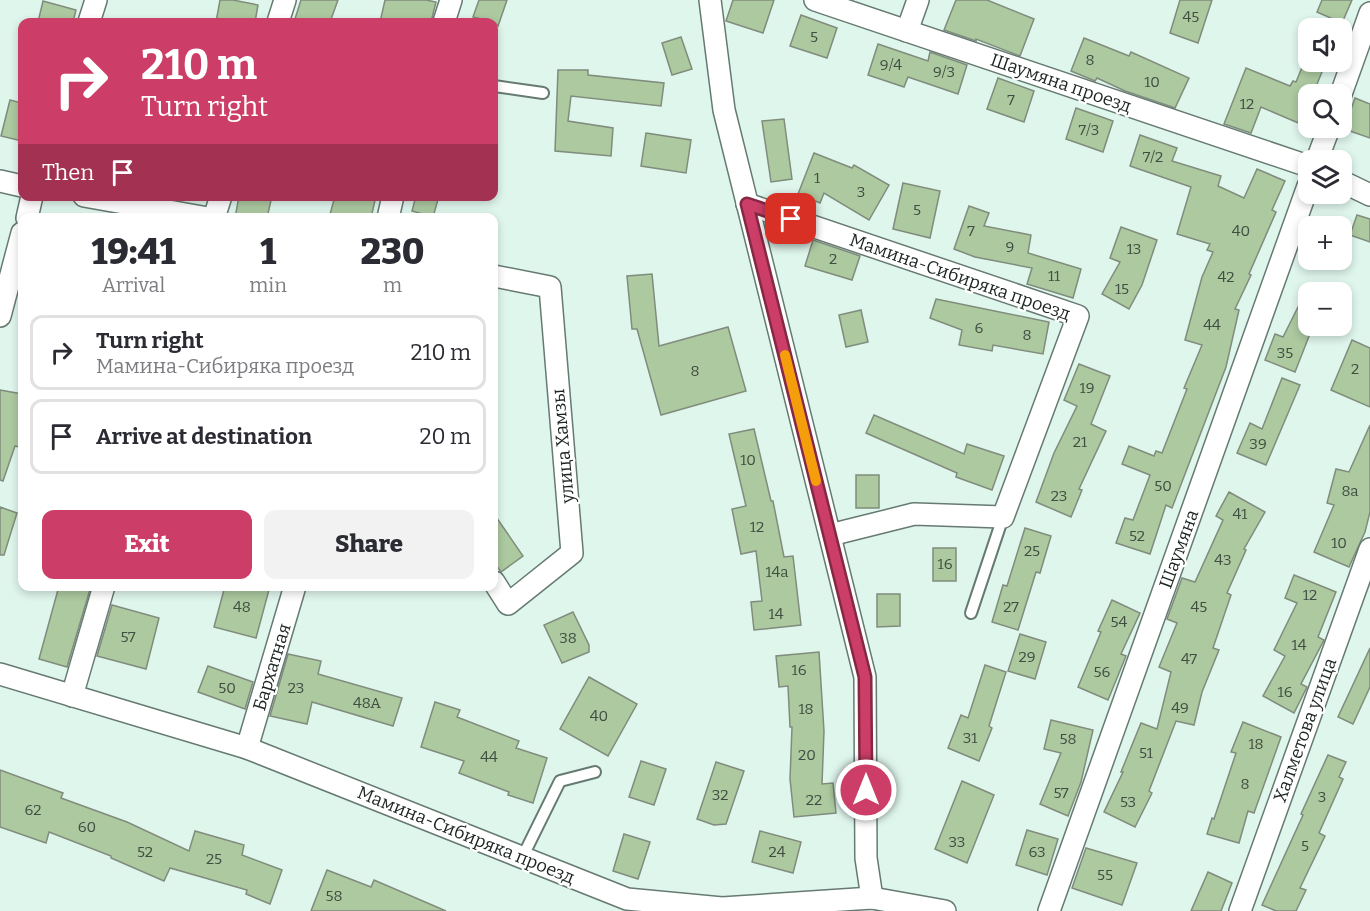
<!DOCTYPE html>
<meta charset="utf-8">
<style>
:root{--surface:#fff;--page:#f2f2f3;--text:#2b2b33;--muted:#7c7c81;--line:#e1e1e2;--accent:#cc3e67}
body{margin:0;font-family:Bitter,serif;background:var(--page);color:var(--text);height:100vh;display:flex;flex-direction:column;font-size:22px;white-space:nowrap}
*{box-sizing:border-box;margin:0}
p{font-size:20px;color:var(--muted)}
.icon{flex:none;width:33px;height:33px;fill:none;stroke:currentColor;stroke-width:2;stroke-linecap:round;stroke-linejoin:round}
.map{position:relative;flex:1;overflow:hidden}
.drawer{position:absolute;left:18px;top:213px;width:480px;height:378px;display:flex;flex-direction:column;background:var(--surface);border-radius:12px;box-shadow:0 3px 9px #0003}
.drawer>*{flex:none}
.banner{position:absolute;left:18px;top:18px;width:480px;height:183px;border-radius:12px;box-shadow:0 3px 9px #0003;background:#cc3e67;color:#fff;overflow:hidden}
.fabs{position:absolute;left:1298px;top:18px;display:grid;gap:12px}
.fabs a{display:grid;place-items:center;width:54px;height:54px;border-radius:12px;background:var(--surface);box-shadow:0 3px 9px #0003;font-size:30px}
.pin{position:absolute;display:grid;place-items:center;width:51px;height:51px;color:#fff;margin:-26px;border-radius:12px;box-shadow:0 3px 9px #0006}
.me{position:absolute;width:66px;margin:-33px;rotate:0deg;stroke-linejoin:round;filter:drop-shadow(0 0 4px #0008)}
.turn{display:flex;align-items:center;gap:21px;height:126px;padding:0 24px;font-size:27px}
.turn .icon{width:78px;height:78px;stroke-width:2.5}
.turn b{display:block;font-size:42px;line-height:51px}
.then{display:flex;align-items:center;height:57px;padding:0 24px;background:#0003;gap:12px;font-size:22px}
.eta{display:flex;justify-content:space-evenly;align-items:center;height:102px;text-align:center}
.eta b{font-size:36px;font-weight:800;line-height:42px}
.primary-button{display:flex;gap:12px;margin-top:auto;padding:12px 24px}
.primary-button a{flex:1;height:69px;border-radius:12px;background:var(--accent);color:#fff;font-size:24px;font-weight:800;line-height:69px;text-align:center}
.primary-button a+a{background:var(--page);color:var(--text)}
ul{padding:0;list-style:none}
li{display:flex;align-items:center;gap:18px;height:75px;margin:0 12px 9px;padding:0 12px;border:3px solid var(--line);border-radius:12px}
li div{flex:1}
li b{display:block;font-size:22px}
li em{font-style:normal}
.map>svg:first-child{display:block}
.building{fill:#acc9a0;stroke:#808c7c;stroke-width:1.5}
.lines{fill:none;stroke-linecap:round;stroke-linejoin:round}
.lane-casing{stroke:#667a72;stroke-width:14}
.street-casing{stroke:#667a72;stroke-width:24}
.lane{stroke:#fff;stroke-width:10}
.street{stroke:#fff;stroke-width:21}
.route-casing{stroke:#852843;stroke-width:15}
.route{stroke:#cc3e67;stroke-width:10}
.slow{stroke:#f59e0b;stroke-width:10}
.labels{text-anchor:middle;dominant-baseline:central;stroke-width:4.5;stroke-linejoin:round;paint-order:stroke}
.number-label{font-size:15px;fill:#404d41}
.street-label{font-size:18px;fill:#1c2421;stroke:#fff}
</style>
<div class="map">
<svg width="1370" height="911" viewBox="0 0 1370 911">
<rect width="100%" height="100%" fill="#dff6ed"/>
<g class="building">
<polygon points="220,0 233,0 258,5 255,22 216,22"/>
<polygon points="301,0 338,0 330,22 294,22"/>
<polygon points="385,0 426,0 436,2 431,22 380,22"/>
<polygon points="479,0 507,0 498,26 494,22 473,17"/>
<polygon points="733,0 774,0 763,33 726,21"/>
<polygon points="956,0 987,0 1034,19 1020,56 976,39 976,41 944,30"/>
<polygon points="1180,0 1212,0 1198,43 1170,33"/>
<polygon points="1322,0 1352,0 1342,23 1317,12"/>
<polygon points="43,1 76,10 73,22 38,22"/>
<polygon points="801,15 837,28 827,58 790,46"/>
<polygon points="681,37 692,69 672,75 662,43"/>
<polygon points="1084,38 1129,56 1131,52 1189,78 1175,108 1125,91 1097,78 1095,81 1071,71"/>
<polygon points="878,44 928,61 930,52 967,65 958,94 908,77 904,87 868,75"/>
<polygon points="1307,55 1308,62 1326,62 1313,94 1308,94 1308,113 1303,125 1261,107 1251,133 1224,124 1246,68 1290,86 1293,81 1296,82"/>
<polygon points="558,70 588,70 588,75 664,83 661,106 571,96 568,121 613,128 611,156 555,151"/>
<polygon points="998,78 1034,91 1024,122 987,109"/>
<polygon points="1355,98 1370,104 1370,138 1344,129"/>
<polygon points="10,100 22,103 22,141 1,136"/>
<polygon points="1076,108 1113,121 1103,152 1066,139"/>
<polygon points="784,119 792,179 771,182 762,121"/>
<polygon points="646,133 691,140 686,173 641,166"/>
<polygon points="1140,135 1177,148 1172,161 1221,176 1218,186 1244,198 1257,169 1285,181 1272,210 1276,212 1249,274 1251,275 1235,309 1239,310 1226,367 1172,508 1166,505 1150,554 1116,543 1125,518 1133,520 1150,475 1122,464 1129,446 1154,456 1156,451 1162,453 1187,389 1184,388 1202,345 1185,340 1202,277 1213,252 1207,250 1210,244 1177,234 1191,187 1130,166"/>
<polygon points="814,153 852,168 854,165 889,185 869,220 824,193 820,203 798,194"/>
<polygon points="903,183 940,191 930,238 893,229"/>
<polygon points="239,196 272,196 267,218 235,218"/>
<polygon points="335,196 376,196 371,218 329,218"/>
<polygon points="416,196 439,196 433,217 412,211"/>
<polygon points="969,206 989,213 984,226 1031,235 1028,253 1081,269 1073,298 1027,284 1032,268 975,257 954,249"/>
<polygon points="1357,215 1370,219 1370,242 1350,235"/>
<polygon points="1121,227 1157,240 1142,285 1129,309 1102,294 1120,262 1110,258"/>
<polygon points="813,240 860,256 852,280 805,266"/>
<polygon points="652,274 659,346 728,327 746,391 661,415 637,329 632,329 627,276"/>
<polygon points="1308,287 1308,326 1313,326 1295,372 1265,360 1275,334 1283,337"/>
<polygon points="936,299 1049,322 1043,354 993,345 992,351 959,345 962,330 930,318"/>
<polygon points="861,310 868,342 846,347 839,315"/>
<polygon points="1352,340 1370,348 1370,407 1331,390"/>
<polygon points="1079,364 1110,376 1091,424 1106,431 1079,489 1082,490 1071,517 1036,502 1054,453 1077,406 1064,400"/>
<polygon points="1282,378 1300,385 1266,465 1237,453 1250,423 1262,429"/>
<polygon points="0,390 22,394 22,422 19,447 15,446 3,481 0,480"/>
<polygon points="874,415 964,454 967,444 1004,456 992,490 956,477 957,473 866,433"/>
<polygon points="1370,425 1370,512 1365,532 1349,567 1314,552 1334,505 1327,503 1336,469 1349,472"/>
<polygon points="754,429 771,501 773,501 784,557 793,556 801,625 754,630 751,602 762,601 756,551 741,554 732,509 746,506 729,434"/>
<rect x="856" y="475" width="23" height="33"/>
<polygon points="1229,492 1265,512 1244,549 1246,550 1227,593 1231,595 1213,648 1219,650 1202,692 1194,725 1176,721 1149,791 1152,793 1135,827 1104,812 1123,772 1121,772 1141,723 1157,729 1171,672 1159,667 1177,623 1167,619 1182,578 1195,582 1223,520 1216,516"/>
<polygon points="0,507 17,513 4,555 0,555"/>
<polygon points="494,514 523,556 501,572 494,562"/>
<polygon points="1025,528 1051,536 1040,573 1036,572 1018,630 992,622 1003,585 1007,586"/>
<rect x="933" y="548" width="23" height="33"/>
<polygon points="1294,575 1336,592 1318,637 1324,640 1301,684 1307,687 1294,713 1263,696 1285,656 1274,650 1297,603 1285,598"/>
<polygon points="59,586 91,586 67,667 39,659"/>
<polygon points="225,586 270,586 256,638 214,627"/>
<polygon points="877,594 900,594 900,626 877,627"/>
<polygon points="1112,600 1140,613 1121,654 1126,656 1108,700 1078,687 1101,632 1098,631"/>
<polygon points="112,605 159,618 146,669 97,656"/>
<polygon points="573,612 589,645 589,652 562,663 544,625"/>
<polygon points="1020,634 1046,642 1035,679 1008,671"/>
<polygon points="1370,648 1370,687 1353,724 1338,717"/>
<polygon points="819,652 824,731 822,784 833,783 836,813 794,817 790,779 792,727 790,727 788,686 779,687 776,656"/>
<polygon points="288,654 321,661 318,674 402,698 393,726 312,702 307,724 270,716"/>
<polygon points="985,665 1006,672 989,726 992,728 979,761 948,748 961,715 968,718"/>
<polygon points="208,666 253,682 245,709 198,692"/>
<polygon points="589,677 637,704 608,756 560,729"/>
<polygon points="435,702 460,710 457,717 519,741 516,748 547,758 533,803 508,795 509,792 459,773 464,761 421,747"/>
<polygon points="1051,720 1093,730 1081,782 1068,816 1040,804 1061,753 1044,749"/>
<polygon points="1243,722 1281,737 1254,813 1248,811 1239,843 1207,834 1212,818 1214,819 1236,753 1231,752"/>
<polygon points="1328,755 1346,762 1339,777 1343,779 1319,833 1325,836 1300,888 1306,890 1296,911 1276,911 1262,905 1303,815 1301,814"/>
<polygon points="641,761 666,769 654,805 629,797"/>
<polygon points="716,762 744,771 726,824 714,825 697,819"/>
<polygon points="0,770 63,793 61,798 127,822 189,851 195,831 244,845 242,855 282,870 270,904 246,894 247,890 170,868 164,881 111,858 111,856 49,832 46,843 0,827"/>
<polygon points="962,781 994,795 967,863 935,849"/>
<polygon points="1027,830 1058,839 1047,875 1016,865"/>
<polygon points="760,831 801,842 793,873 752,862"/>
<polygon points="624,834 650,842 638,879 613,871"/>
<polygon points="1086,848 1137,863 1122,905 1072,888"/>
<polygon points="327,870 371,887 374,880 446,911 311,911"/>
<polygon points="1208,872 1232,883 1221,911 1191,911"/>
</g>
<g class="lines">
<defs>
<g id="lane">
<polyline points="494,86 543,93"/>
<polyline points="971,613 1003,517"/>
<polyline points="522,858 560,781 595,772"/>
</g>
<g id="street">
<polyline points="710,0 724,110 865,677 866,858 872,898"/>
<polyline points="815,0 1308,166"/>
<polyline points="89,22 96,0"/>
<polyline points="278,22 285,0"/>
<polyline points="444,22 451,0"/>
<polyline points="907,31 918,0"/>
<polyline points="1341,94 1370,13"/>
<polyline points="1317,160 1329,128"/>
<polyline points="0,181 22,186"/>
<polyline points="1341,181 1370,195"/>
<polyline points="84,196 208,218"/>
<polyline points="747,204 1078,316 1003,517 914,514 830,535"/>
<polyline points="27,218 32,196"/>
<polyline points="214,218 221,196"/>
<polyline points="388,218 393,196"/>
<polyline points="494,276 550,287 572,553 508,604 494,582"/>
<polyline points="0,316 22,233"/>
<polyline points="0,674 247,748 627,899 722,908 872,898 945,911"/>
<polyline points="72,696 104,586"/>
<polyline points="247,748 295,586"/>
<polyline points="1049,911 1308,186"/>
<polyline points="1240,911 1370,549"/>
</g>
</defs>
<use href="#lane" class="lane-casing"/>
<use href="#street" class="street-casing"/>
<use href="#lane" class="lane"/>
<use href="#street" class="street"/>
</g>
<g class="lines">
<defs>
<polyline id="route" points="791,219 747,204 865,677 866,790"/>
</defs>
<use href="#route" class="route-casing"/>
<use href="#route" class="route"/>
<polyline class="slow" points="785,355 816,481"/>
</g>
<g class="labels">
<g class="number-label">
<text x="1191" y="17">45</text>
<text x="814" y="37">5</text>
<text x="1090" y="60">8</text>
<text x="891" y="65">9/4</text>
<text x="944" y="72">9/3</text>
<text x="1152" y="82">10</text>
<text x="1011" y="100">7</text>
<text x="1247" y="104">12</text>
<text x="1089" y="130">7/3</text>
<text x="1153" y="157">7/2</text>
<text x="817" y="178">1</text>
<text x="861" y="192">3</text>
<text x="917" y="210">5</text>
<text x="971" y="231">7</text>
<text x="1241" y="231">40</text>
<text x="1010" y="247">9</text>
<text x="1134" y="249">13</text>
<text x="833" y="259">2</text>
<text x="1054" y="276">11</text>
<text x="1226" y="277">42</text>
<text x="1122" y="289">15</text>
<text x="1212" y="325">44</text>
<text x="979" y="328">6</text>
<text x="1027" y="335">8</text>
<text x="1285" y="353">35</text>
<text x="1355" y="369">2</text>
<text x="695" y="371">8</text>
<text x="1087" y="388">19</text>
<text x="1080" y="442">21</text>
<text x="1258" y="444">39</text>
<text x="748" y="460">10</text>
<text x="1163" y="486">50</text>
<text x="1350" y="491">8а</text>
<text x="1059" y="496">23</text>
<text x="1240" y="514">41</text>
<text x="757" y="527">12</text>
<text x="1137" y="536">52</text>
<text x="1339" y="543">10</text>
<text x="1032" y="551">25</text>
<text x="1223" y="560">43</text>
<text x="945" y="564">16</text>
<text x="777" y="572">14а</text>
<text x="1310" y="595">12</text>
<text x="242" y="607">48</text>
<text x="1011" y="607">27</text>
<text x="1199" y="607">45</text>
<text x="776" y="614">14</text>
<text x="1119" y="622">54</text>
<text x="128" y="637">57</text>
<text x="568" y="638">38</text>
<text x="1299" y="645">14</text>
<text x="1027" y="657">29</text>
<text x="1189" y="659">47</text>
<text x="799" y="670">16</text>
<text x="1102" y="672">56</text>
<text x="227" y="688">50</text>
<text x="296" y="688">23</text>
<text x="1285" y="692">16</text>
<text x="367" y="703">48А</text>
<text x="1180" y="708">49</text>
<text x="806" y="709">18</text>
<text x="599" y="716">40</text>
<text x="970" y="738">31</text>
<text x="1068" y="739">58</text>
<text x="1256" y="744">18</text>
<text x="1146" y="753">51</text>
<text x="807" y="755">20</text>
<text x="489" y="757">44</text>
<text x="1245" y="784">8</text>
<text x="1061" y="793">57</text>
<text x="720" y="795">32</text>
<text x="1322" y="797">3</text>
<text x="814" y="800">22</text>
<text x="1128" y="802">53</text>
<text x="33" y="810">62</text>
<text x="87" y="827">60</text>
<text x="957" y="842">33</text>
<text x="1305" y="846">5</text>
<text x="145" y="852">52</text>
<text x="777" y="852">24</text>
<text x="1037" y="852">63</text>
<text x="214" y="859">25</text>
<text x="1105" y="875">55</text>
<text x="334" y="896">58</text>
</g>
<g class="street-label">
<text transform="translate(1061 83) rotate(19)">Шаумяна проезд</text>
<text transform="translate(960 277) rotate(19)">Мамина-Сибиряка проезд</text>
<text transform="translate(563 446) rotate(-95)">улица Хамзы</text>
<text transform="translate(1179 549) rotate(-70)">Шаумяна</text>
<text transform="translate(272 667) rotate(-73)">Бархатная</text>
<text transform="translate(1305 730) rotate(-70)">Халметова улица</text>
<text transform="translate(466 835) rotate(22)">Мамина-Сибиряка проезд</text>
</g>
</g>
</svg>
<div class="fabs">
<a><svg class="icon" aria-label="sound" viewBox="0 0 24 24"><path d="M4 9h4l5-4v14l-5-4H4zM17 9q2 3 0 6"/></svg></a>
<a><svg class="icon" aria-label="search" viewBox="0 0 24 24"><circle cx="10" cy="10" r="6"/><path d="M15 15l6 6"/></svg></a>
<a><svg class="icon" aria-label="layers" viewBox="0 0 24 24"><path d="M12 4l9 5-9 5-9-5zM3 14l9 5 9-5"/></svg></a>
<a>+</a>
<a>−</a>
</div>
<div class="pin" style="left:791px;top:219px;background:#d93025"><svg class="icon" aria-label="arrive" viewBox="0 0 24 24"><path d="M6 21V4h12l-3 4 3 4H6"/></svg></div>
<svg class="me" style="left:866px;top:790px" viewBox="-20 -20 40 40"><circle r="17" fill="#cc3e67" stroke="#fff" stroke-width="3"/><path d="M0-11L8 9 0 5-8 9z" fill="#fff"/></svg>
<div class="banner">
<div class="turn"><svg class="icon" aria-label="right" viewBox="0 0 24 24"><path d="M7 20v-9h11M14 6l5 5-5 5"/></svg><div><b>210 m</b>Turn right</div></div>
<div class="then">Then<svg class="icon" aria-label="arrive" viewBox="0 0 24 24"><path d="M6 21V4h12l-3 4 3 4H6"/></svg></div>
</div>
<section class="drawer">
<div class="eta">
<div><b>19:41</b><p>Arrival</p></div>
<div><b>1</b><p>min</p></div>
<div><b>230</b><p>m</p></div>
</div>
<ul>
<li><svg class="icon" aria-label="right" viewBox="0 0 24 24"><path d="M7 20v-9h11M14 6l5 5-5 5"/></svg><div><b>Turn right</b><p>Мамина-Сибиряка проезд</p></div><em>210 m</em></li>
<li><svg class="icon" aria-label="arrive" viewBox="0 0 24 24"><path d="M6 21V4h12l-3 4 3 4H6"/></svg><div><b>Arrive at destination</b></div><em>20 m</em></li>
</ul>
<div class="primary-button"><a>Exit</a><a>Share</a></div>
</section>
</div>
